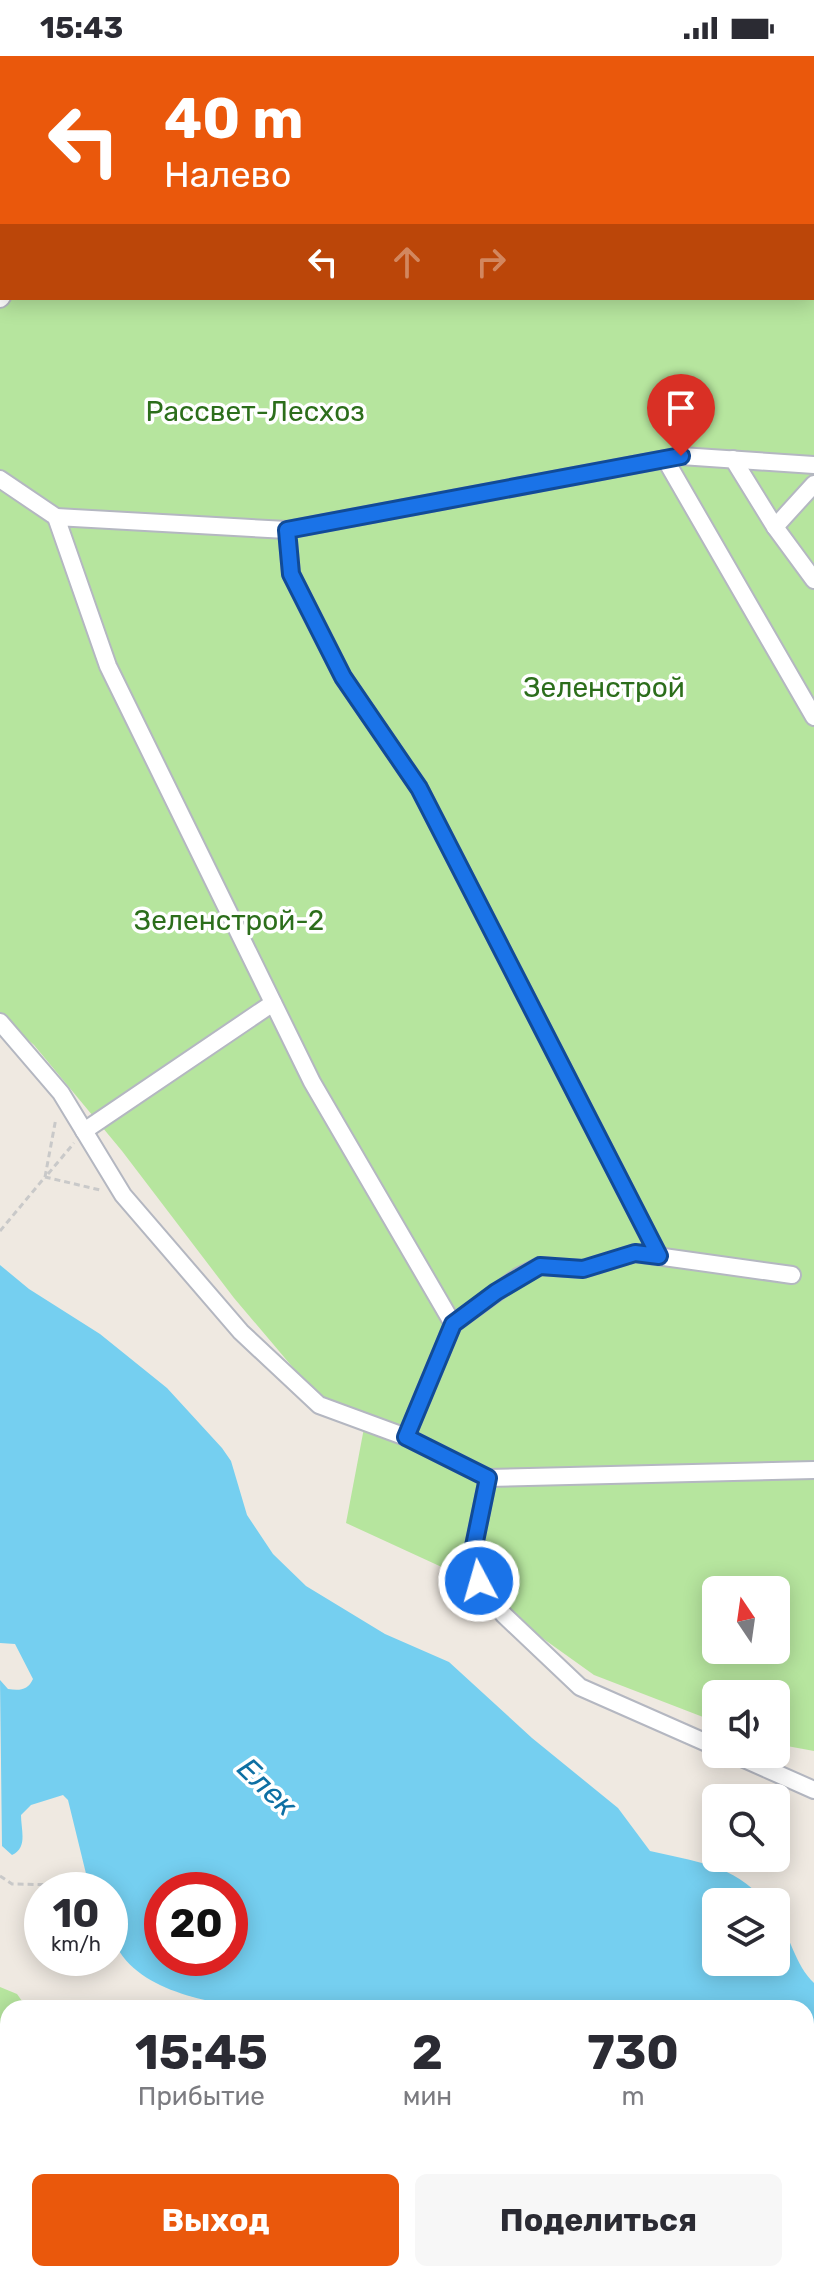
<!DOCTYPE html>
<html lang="ru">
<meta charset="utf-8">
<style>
:root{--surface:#fff;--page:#f7f7f7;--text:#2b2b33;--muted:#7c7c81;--accent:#ea580c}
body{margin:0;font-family:Rubik,sans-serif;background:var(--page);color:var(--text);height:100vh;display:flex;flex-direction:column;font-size:30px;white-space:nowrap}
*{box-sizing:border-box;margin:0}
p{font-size:26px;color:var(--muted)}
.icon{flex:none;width:44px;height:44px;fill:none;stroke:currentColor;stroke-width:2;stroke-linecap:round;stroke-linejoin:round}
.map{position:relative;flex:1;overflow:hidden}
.side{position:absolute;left:0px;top:1944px;width:814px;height:282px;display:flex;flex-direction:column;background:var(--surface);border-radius:24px 24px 0 0;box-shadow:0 4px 20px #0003}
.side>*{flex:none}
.banner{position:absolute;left:0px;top:0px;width:814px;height:244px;box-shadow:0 4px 20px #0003;background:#ea580c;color:#fff;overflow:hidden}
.needle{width:52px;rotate:347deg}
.controls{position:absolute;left:702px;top:1520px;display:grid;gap:16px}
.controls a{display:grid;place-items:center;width:88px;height:88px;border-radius:12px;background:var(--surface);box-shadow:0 4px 20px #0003;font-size:40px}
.speed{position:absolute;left:24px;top:1816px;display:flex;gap:16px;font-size:40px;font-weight:700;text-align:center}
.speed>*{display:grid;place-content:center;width:104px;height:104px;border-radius:50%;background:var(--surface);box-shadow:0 4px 20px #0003;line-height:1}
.speed small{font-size:20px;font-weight:400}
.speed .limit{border:12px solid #d22;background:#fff;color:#111}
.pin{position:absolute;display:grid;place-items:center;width:68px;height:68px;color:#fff;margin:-82px -34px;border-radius:50% 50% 50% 0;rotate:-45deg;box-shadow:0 0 8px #0007}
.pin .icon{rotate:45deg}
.me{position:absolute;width:88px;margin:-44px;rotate:354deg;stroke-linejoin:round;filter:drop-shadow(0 0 6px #0008)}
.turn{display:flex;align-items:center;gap:28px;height:168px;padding:0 32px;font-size:36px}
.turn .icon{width:104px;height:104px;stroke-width:2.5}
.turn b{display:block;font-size:56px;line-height:68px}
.lanes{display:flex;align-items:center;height:76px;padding:0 32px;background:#0003;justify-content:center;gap:40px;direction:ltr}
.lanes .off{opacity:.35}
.eta{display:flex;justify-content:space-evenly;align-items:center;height:136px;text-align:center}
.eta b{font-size:48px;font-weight:700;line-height:56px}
.cta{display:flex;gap:16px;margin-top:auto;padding:16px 32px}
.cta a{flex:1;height:92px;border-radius:12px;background:var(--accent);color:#fff;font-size:32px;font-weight:700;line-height:92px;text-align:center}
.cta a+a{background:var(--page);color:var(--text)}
.status{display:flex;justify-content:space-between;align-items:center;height:56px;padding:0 40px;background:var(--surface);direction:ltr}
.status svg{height:22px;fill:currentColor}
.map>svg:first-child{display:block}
.green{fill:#b6e59e;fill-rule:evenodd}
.water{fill:#75cff0;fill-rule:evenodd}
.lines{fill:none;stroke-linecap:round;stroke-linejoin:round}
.minor-casing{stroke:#b4b7c1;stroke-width:20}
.path{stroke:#c9c9c9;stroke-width:3;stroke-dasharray:6 4;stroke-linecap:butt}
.minor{stroke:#fff;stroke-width:16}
.route-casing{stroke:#114b97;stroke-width:20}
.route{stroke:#1a73e8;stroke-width:14}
.labels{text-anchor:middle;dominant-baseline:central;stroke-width:7;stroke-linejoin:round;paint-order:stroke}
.park-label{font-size:28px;fill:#2c6e1b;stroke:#fff}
.water-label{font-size:30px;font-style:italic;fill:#0d6fa3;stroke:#fff}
</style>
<div class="status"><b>15:43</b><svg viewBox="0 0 49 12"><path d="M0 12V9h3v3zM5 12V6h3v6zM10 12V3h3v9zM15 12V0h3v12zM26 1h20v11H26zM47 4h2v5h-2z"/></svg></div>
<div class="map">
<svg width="814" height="2225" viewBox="0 0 814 2225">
<rect width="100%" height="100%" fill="#efe9e1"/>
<g class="green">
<path d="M0 0H814V1695L776 1688V1638H716V1666L594 1619 446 1513 346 1467 364 1372 306 1327 234 1242 122 1095 34 989 0 960ZM2 2H812V242H2ZM716 1534H776V1594H716Z"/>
<polygon points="0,1931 17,1938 27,1952 8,1952 8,2007 0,1974"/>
<polygon points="32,2218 114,2218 114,2225 24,2225"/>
<polygon points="417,2218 487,2218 486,2225 423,2225"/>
</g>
<path class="water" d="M0 1209 29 1233 100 1278 167 1332 222 1392 231 1405 247 1459 273 1498 306 1530 385 1578 449 1606 532 1682 618 1752 650 1795C693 1805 736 1809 765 1846H716V1906H776V1860C791 1881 795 1909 814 1927V2066H806V1952H249C200 1945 122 1931 110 1872 108 1860 110 1846 110 1834H90L68 1744 63 1739 31 1749 21 1759C21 1774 28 1792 12 1799L2 1790 0 1624 8 1633C20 1635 28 1634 33 1623L15 1588 0 1587ZM162 1834H230V1902H162Z"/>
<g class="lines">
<defs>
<g id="minor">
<polyline points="813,0 814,0"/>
<polyline points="278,1 282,2"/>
<polyline points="534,2 539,0"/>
<polyline points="792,2 800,0"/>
<polyline points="812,175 814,179"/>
<polyline points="0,243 2,241"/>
<polyline points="665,403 814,661"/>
<polyline points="733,403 775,471 814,524"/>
<polyline points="814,409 681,400 287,474 56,461 108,610 312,1026 453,1268 406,1381 488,1422 814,1414"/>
<polyline points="0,423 56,461"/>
<polyline points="775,471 814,428"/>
<polyline points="287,474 291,518 343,621 419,732 659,1200"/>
<polyline points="0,966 61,1037 123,1139 241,1276 319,1349 406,1381"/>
<polyline points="84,1075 273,947"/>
<polyline points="453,1268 518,1221 540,1210 583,1213 635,1197 792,1219"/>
<polyline points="488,1422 474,1490 479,1525 504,1559 580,1631 716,1691"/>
<polyline points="733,1698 814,1734"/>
</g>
</defs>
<use href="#minor" class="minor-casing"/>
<g class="path">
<polyline points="48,1118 74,1087"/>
<polyline points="45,1121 56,1062"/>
<polyline points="0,1175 45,1121 100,1134"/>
<polyline points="0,1820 12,1828 67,1829 73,1834"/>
<polyline points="110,1882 116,1891"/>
<polyline points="806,2106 814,2112"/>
<polyline points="0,2216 8,2211"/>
<polyline points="522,2218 529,2225"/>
</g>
<use href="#minor" class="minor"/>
</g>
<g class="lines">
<defs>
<polyline id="route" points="479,1525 474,1490 488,1422 406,1381 453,1268 496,1236 540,1210 583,1213 635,1197 659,1200 419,732 343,621 291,518 287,474 681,400"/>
</defs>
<use href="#route" class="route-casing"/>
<use href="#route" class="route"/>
</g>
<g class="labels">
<g class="park-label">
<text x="255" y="355">Рассвет-Лесхоз</text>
<text x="604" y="631">Зеленстрой</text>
<text x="229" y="864">Зеленстрой-2</text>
</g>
<g class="water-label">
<text transform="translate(267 1731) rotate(44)">Елек</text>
</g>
</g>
</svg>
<div class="controls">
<a><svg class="needle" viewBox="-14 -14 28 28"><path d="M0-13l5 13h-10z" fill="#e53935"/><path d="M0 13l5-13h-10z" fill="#7c7c81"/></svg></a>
<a><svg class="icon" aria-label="sound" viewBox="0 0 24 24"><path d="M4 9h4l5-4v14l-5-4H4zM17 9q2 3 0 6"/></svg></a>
<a><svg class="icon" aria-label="search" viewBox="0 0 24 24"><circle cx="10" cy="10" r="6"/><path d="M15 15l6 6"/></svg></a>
<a><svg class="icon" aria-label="layers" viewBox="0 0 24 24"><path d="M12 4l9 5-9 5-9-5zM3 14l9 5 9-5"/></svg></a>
</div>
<div class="speed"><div>10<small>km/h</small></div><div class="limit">20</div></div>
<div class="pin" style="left:681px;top:400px;background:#d93025"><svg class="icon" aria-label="arrive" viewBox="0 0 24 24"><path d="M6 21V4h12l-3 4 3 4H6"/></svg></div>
<svg class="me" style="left:479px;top:1525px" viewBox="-20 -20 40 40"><circle r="17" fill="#1a73e8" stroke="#fff" stroke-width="3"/><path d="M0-11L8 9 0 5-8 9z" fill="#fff"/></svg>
<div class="banner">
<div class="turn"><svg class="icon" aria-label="left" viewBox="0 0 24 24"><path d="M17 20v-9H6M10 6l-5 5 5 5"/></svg><div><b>40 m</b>Налево</div></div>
<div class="lanes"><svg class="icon" aria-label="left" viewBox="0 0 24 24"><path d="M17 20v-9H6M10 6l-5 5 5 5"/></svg><svg class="icon off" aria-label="ahead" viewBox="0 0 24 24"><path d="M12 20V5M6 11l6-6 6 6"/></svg><svg class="icon off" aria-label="right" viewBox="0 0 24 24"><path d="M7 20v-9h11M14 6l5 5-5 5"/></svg></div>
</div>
<section class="side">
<div class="eta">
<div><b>15:45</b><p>Прибытие</p></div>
<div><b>2</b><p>мин</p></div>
<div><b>730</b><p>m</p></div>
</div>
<div class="cta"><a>Выход</a><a>Поделиться</a></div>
</section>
</div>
